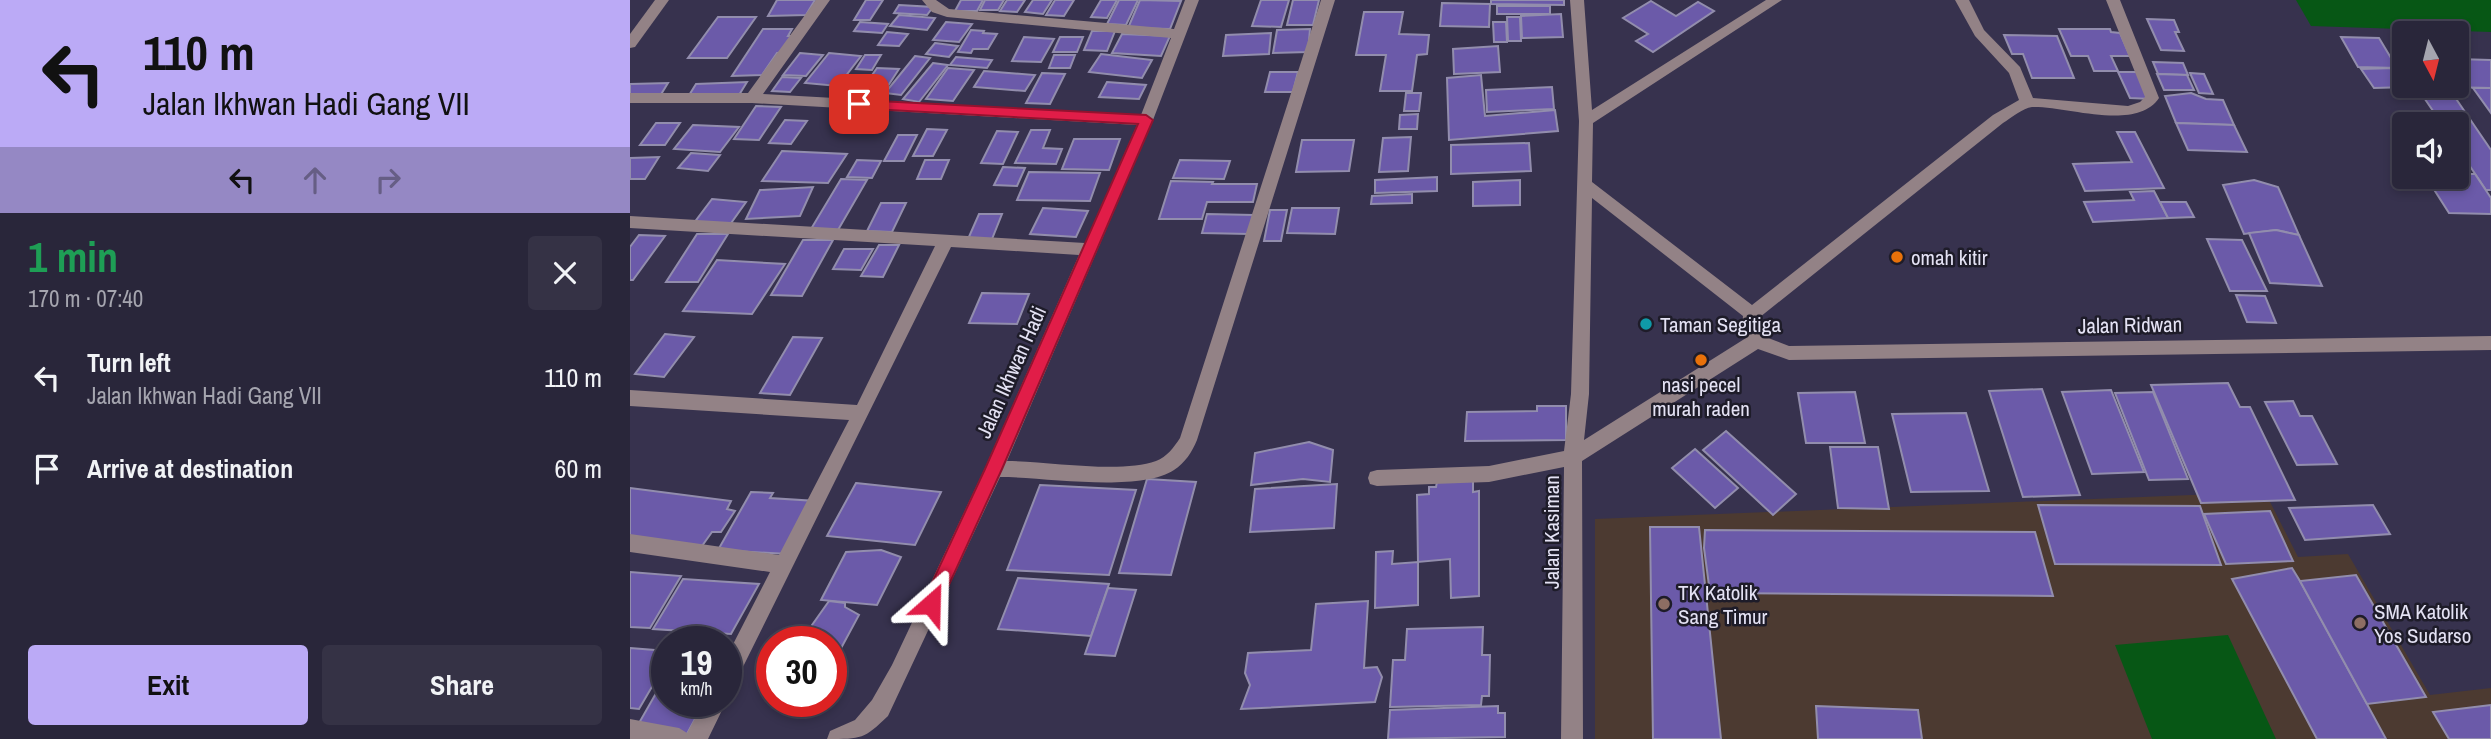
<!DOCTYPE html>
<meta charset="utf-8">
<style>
:root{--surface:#29263a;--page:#353245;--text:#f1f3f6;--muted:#a5a5af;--line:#454354;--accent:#bbaaf6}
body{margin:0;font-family:"Archivo Narrow",sans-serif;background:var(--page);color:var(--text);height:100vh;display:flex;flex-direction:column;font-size:26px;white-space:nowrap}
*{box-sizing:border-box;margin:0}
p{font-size:23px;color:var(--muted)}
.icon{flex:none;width:38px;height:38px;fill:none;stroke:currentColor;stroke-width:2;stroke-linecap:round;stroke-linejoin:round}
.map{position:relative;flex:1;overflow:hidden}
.drawer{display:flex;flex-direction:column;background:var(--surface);width:630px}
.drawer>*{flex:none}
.top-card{background:#bbaaf6;color:#111;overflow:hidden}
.needle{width:46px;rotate:173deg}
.controls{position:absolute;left:1762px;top:21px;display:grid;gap:14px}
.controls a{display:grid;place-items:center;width:77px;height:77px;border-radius:7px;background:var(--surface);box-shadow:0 4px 10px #0003,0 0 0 2px var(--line);font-size:35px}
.speed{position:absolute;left:21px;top:626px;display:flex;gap:14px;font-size:35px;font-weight:700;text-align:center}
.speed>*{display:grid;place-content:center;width:91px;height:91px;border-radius:50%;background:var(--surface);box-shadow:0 4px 10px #0003,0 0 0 2px var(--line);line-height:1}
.speed small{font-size:18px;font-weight:400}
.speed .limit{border:10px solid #d22;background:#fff;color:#111}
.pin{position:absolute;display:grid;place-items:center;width:60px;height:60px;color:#fff;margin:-30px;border-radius:14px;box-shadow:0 4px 10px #0006}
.me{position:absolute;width:77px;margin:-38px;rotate:25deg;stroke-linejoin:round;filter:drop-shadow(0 0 5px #0008)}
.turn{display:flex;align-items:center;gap:24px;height:147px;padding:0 28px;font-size:32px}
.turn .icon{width:91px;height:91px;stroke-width:2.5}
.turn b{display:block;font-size:49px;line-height:60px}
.lanes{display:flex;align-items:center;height:66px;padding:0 28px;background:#0003;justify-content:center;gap:35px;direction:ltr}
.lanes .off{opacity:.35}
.round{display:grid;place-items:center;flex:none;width:74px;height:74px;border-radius:7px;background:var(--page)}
.head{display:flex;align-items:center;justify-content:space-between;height:119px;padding:0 28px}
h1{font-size:42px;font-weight:700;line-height:52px;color:#1e9e55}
.action{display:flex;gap:14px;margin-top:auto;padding:14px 28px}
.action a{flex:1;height:80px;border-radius:7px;background:var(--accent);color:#111;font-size:28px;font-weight:700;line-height:80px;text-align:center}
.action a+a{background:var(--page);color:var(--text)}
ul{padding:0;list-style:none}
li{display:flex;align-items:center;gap:21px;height:91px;padding:0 28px}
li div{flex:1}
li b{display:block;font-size:26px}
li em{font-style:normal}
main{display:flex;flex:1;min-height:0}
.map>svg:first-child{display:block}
.education{fill:#4c3a31}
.green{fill:#075715}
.building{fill:#6b5aa9;stroke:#928dad;stroke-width:2}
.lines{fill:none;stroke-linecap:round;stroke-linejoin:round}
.minor{fill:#938286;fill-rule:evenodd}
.route{fill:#e11d48;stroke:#92132f;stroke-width:2}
.food-dot{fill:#e8710a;stroke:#1e1c29;stroke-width:2.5}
.culture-dot{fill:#0f9aa8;stroke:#1e1c29;stroke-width:2.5}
.education-dot{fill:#8d6e63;stroke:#1e1c29;stroke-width:2.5}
.labels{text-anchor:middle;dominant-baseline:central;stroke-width:5;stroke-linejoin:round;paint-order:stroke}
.poi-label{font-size:21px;fill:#e4e2f4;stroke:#1e1c29;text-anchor:start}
.street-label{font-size:21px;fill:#e4e2f4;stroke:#1e1c29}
</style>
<main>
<section class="drawer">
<div class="top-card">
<div class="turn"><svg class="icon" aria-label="left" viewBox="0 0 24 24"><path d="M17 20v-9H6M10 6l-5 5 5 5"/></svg><div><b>110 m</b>Jalan Ikhwan Hadi Gang VII</div></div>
<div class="lanes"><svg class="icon" aria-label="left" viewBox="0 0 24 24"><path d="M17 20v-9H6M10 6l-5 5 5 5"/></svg><svg class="icon off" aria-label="ahead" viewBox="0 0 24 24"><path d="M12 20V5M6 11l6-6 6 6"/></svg><svg class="icon off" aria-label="right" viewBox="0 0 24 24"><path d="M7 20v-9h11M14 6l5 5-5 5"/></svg></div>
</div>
<div class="head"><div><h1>1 min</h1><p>170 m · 07:40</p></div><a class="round"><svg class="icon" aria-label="close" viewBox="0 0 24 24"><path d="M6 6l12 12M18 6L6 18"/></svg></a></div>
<ul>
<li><svg class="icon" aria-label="left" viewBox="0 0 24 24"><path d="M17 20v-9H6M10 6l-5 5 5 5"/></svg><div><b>Turn left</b><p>Jalan Ikhwan Hadi Gang VII</p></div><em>110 m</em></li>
<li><svg class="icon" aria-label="arrive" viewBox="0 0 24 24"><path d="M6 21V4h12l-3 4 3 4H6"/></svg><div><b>Arrive at destination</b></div><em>60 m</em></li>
</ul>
<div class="action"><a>Exit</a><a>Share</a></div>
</section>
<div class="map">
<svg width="1861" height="739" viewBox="0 0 1861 739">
<rect width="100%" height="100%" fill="#37324e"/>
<polygon class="education" points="1635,492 1668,557 1718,554 1800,695 1861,688 1861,739 965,739 965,519"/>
<g class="green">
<polygon points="1666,0 1861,0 1861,32 1681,26"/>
<polygon points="1598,635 1646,739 1522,739 1485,645"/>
</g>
<g class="building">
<polygon points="147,0 185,0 176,15 138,16"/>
<polygon points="236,0 253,0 240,20 224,20"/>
<polygon points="331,0 353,0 347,11 325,11"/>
<polygon points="355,0 374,0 368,10 350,10"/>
<polygon points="377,0 395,0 387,12 370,11"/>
<polygon points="403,0 422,0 413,14 395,12"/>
<polygon points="425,0 444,0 434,16 416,15"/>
<polygon points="471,0 487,0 477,18 461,17"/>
<polygon points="489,0 508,0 496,25 477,24"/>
<polygon points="510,0 551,1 540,29 498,28"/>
<polygon points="631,0 659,0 651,27 622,26"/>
<polygon points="663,0 689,0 683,25 657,25"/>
<polygon points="861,0 934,0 934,5 861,4"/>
<polygon points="1021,1 1046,16 1068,2 1084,11 1023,52 1006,41 1018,34 993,18"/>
<polygon points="812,3 860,4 859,27 810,26"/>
<polygon points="269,5 303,7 297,15 264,13"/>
<rect x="867" y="6" width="53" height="8"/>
<polygon points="734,12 773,12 769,34 799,35 797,54 787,55 782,91 750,91 756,55 726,55"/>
<polygon points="931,14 933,37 892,38 891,16"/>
<polygon points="269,15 305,18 297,30 260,26"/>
<polygon points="88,17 126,17 97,58 58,58"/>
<polygon points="877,17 890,17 891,41 878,41"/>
<polygon points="1517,19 1544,20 1549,32 1545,32 1554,51 1531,50"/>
<polygon points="230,22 258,24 252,33 224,31"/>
<polygon points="316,22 342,24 329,42 303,40"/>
<polygon points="863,22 876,22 877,42 864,42"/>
<polygon points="133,29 162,29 158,36 164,36 153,53 147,53 132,75 102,76"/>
<polygon points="680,29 678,52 643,53 647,30"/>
<polygon points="1429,29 1480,29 1481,32 1490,33 1500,56 1481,56 1488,71 1464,71 1458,56 1441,56"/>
<polygon points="341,30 354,31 353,33 367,34 358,49 343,49 341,53 328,52"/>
<polygon points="462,31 485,31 477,51 454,50"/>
<polygon points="257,32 278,34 269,46 248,45"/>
<polygon points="641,33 639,54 593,56 596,35"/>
<polygon points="492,34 540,36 531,56 482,53"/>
<polygon points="1374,35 1427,36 1444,78 1402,78 1393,54 1382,54"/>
<polygon points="394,37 424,39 411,62 382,61"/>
<polygon points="430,37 453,37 447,52 423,52"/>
<polygon points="1711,37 1749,38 1767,68 1728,67"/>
<polygon points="305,43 328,46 319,57 296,54"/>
<polygon points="868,46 870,72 824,74 823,49"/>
<polygon points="170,53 193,55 176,76 153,75"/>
<polygon points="199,53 231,56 208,86 175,83"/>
<polygon points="471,54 522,60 512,78 459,72"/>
<polygon points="235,55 251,55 242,70 226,69"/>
<polygon points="424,55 445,55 440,68 419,68"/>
<polygon points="285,56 300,58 271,95 255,93"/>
<polygon points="326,57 362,60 357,68 320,65"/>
<polygon points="1827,59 1861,60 1861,88 1818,87 1861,150 1861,190 1856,190 1827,147 1827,124 1812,124 1786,86 1827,86"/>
<polygon points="1523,62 1553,63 1558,75 1528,74"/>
<polygon points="303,63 318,65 289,102 273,99"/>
<polygon points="247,68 269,69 254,92 231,91"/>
<polygon points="318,68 344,70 323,101 296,99"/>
<polygon points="1765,68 1774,81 1774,86 1779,87 1744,88 1731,69"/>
<polygon points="354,71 405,75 395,91 344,87"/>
<polygon points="640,72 668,72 663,92 635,92"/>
<polygon points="1488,72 1509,72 1521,99 1500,98"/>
<polygon points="412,73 435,74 420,104 396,103"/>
<polygon points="1560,73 1574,74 1583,94 1569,93"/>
<polygon points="1527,74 1557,75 1564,90 1534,90"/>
<polygon points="221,75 236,76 223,94 208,93"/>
<polygon points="851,75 855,116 925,110 928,131 819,140 817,78"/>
<polygon points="152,77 171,78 160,92 142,91"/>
<polygon points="117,82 109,95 58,97 66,84"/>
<polygon points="477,82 516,85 509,99 469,97"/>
<polygon points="38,83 30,96 0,97 0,84"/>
<polygon points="922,87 924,109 857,112 856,90"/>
<polygon points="1843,88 1861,88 1861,113"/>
<polygon points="776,93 791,93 789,111 774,111"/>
<polygon points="1561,93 1576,99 1593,100 1604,125 1546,123 1535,96"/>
<polygon points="126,106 151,107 129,140 104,139"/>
<polygon points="788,114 787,129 769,129 770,115"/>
<polygon points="155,120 177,121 161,144 139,143"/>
<polygon points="26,123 50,123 35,145 10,145"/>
<polygon points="1546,123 1604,125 1617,152 1558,150"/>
<polygon points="63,125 109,127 90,152 44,149"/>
<polygon points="297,129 317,130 303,156 283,156"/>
<polygon points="401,130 420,130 413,148 432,149 426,164 385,163"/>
<polygon points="367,131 388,132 373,164 351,163"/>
<polygon points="1487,132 1505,132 1534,188 1455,191 1443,164 1502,162"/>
<polygon points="268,135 287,135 274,161 254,161"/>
<polygon points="781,137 778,171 749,172 753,138"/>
<polygon points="444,139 490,139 479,170 432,169"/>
<polygon points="672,140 724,140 719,171 666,172"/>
<polygon points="899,143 901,171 821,174 821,145"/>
<polygon points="152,151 217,154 198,183 132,181"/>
<polygon points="61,153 90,155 78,171 48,168"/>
<polygon points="29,157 15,179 0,179 0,158"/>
<polygon points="227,160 251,161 242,178 217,177"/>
<polygon points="295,160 319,160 311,179 287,179"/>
<polygon points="550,160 600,161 594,179 543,178"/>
<polygon points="373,167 395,168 387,186 364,185"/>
<polygon points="399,172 470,173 460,201 387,200"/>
<polygon points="1827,174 1845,174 1861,198 1861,214 1819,213 1796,177 1827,177"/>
<polygon points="807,177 807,191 745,193 745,180"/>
<polygon points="211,179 237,180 208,230 181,229"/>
<polygon points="890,180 890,205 843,206 843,182"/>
<polygon points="1624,180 1648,187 1669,235 1646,230 1614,234 1593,185"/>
<polygon points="541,181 583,182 582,184 627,184 623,202 577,202 572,219 529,219"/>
<polygon points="183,187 170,216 116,219 130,190"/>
<polygon points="1524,191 1538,218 1463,222 1454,202 1504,200 1500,192"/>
<polygon points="782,194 782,203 741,204 742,196"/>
<polygon points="82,199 116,202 99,226 64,223"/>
<polygon points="1530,202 1556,202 1564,217 1538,218"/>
<polygon points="251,203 276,203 262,232 237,231"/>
<polygon points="413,208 458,211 446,237 400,234"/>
<polygon points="662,208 709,208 705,234 657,233"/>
<polygon points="640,210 657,210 651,241 634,241"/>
<polygon points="349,214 372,214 362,239 338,239"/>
<polygon points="577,214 623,215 619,234 572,233"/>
<polygon points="1646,230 1669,235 1692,286 1640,283 1619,233"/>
<polygon points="67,234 98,234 68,282 36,282"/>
<polygon points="9,235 35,236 3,280 0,280 0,247"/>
<polygon points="1577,239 1612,240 1637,291 1600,291"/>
<polygon points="173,240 203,240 172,296 141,295"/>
<polygon points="249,245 269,245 253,277 231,276"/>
<polygon points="214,249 243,249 231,270 203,269"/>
<polygon points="87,260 155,264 122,314 53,311"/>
<polygon points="352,293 399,294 387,324 339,323"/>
<polygon points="1606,295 1635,296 1646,323 1617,322"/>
<polygon points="35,334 64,337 34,377 5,374"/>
<polygon points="163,337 192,338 160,395 130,393"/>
<polygon points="1598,383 1610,407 1620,407 1665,500 1571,503 1521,385"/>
<polygon points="1412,389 1450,495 1393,497 1359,391"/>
<polygon points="1481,390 1514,472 1462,474 1432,392"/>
<polygon points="1225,392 1235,443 1176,443 1168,393"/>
<polygon points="1523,392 1558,479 1519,480 1485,393"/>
<polygon points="1663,401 1670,416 1682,416 1707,464 1667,465 1635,402"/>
<polygon points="907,406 936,406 936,440 835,441 837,412 907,411"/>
<polygon points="1336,413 1359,491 1281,492 1262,414"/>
<polygon points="1096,431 1166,494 1143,515 1073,450"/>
<polygon points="679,442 703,450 700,482 673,479 621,485 625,453"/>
<polygon points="1200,447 1248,447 1259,509 1208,508"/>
<polygon points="1065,449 1108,488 1085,508 1042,468"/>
<polygon points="517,479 566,482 541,575 489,573"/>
<polygon points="843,480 843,492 849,491 849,596 821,598 820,559 788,562 787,495 799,494 799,487 806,487 807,482"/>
<polygon points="226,483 311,492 285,545 197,536"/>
<polygon points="707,484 704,528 620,532 625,489"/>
<polygon points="410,485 506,490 479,575 377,570"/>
<polygon points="0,488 101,501 97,509 105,511 91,532 82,532 72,546 0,536"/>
<polygon points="121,492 143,493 140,498 186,501 158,554 88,550"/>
<polygon points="1408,505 1570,506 1591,565 1425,564"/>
<polygon points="1743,505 1760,534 1675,540 1659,508"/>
<polygon points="1640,511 1663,561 1596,564 1574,514"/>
<polygon points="1020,527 1069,527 1091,739 1023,739"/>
<polygon points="1075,530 1405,532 1423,596 1080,593 1074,548"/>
<polygon points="251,550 271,557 247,605 191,600 216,552"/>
<polygon points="763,551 762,564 788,562 788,605 745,608 746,552"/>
<polygon points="1662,568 1670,581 1756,739 1687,739 1602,579"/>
<polygon points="0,572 51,576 20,628 0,627"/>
<polygon points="1726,575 1796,697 1737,704 1670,581"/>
<polygon points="388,578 479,584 461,636 368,629"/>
<polygon points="53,579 129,584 101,634 23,629"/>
<polygon points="478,588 506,590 485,656 455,654"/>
<polygon points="199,601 215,603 215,607 229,615 209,652 201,652 201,642 170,642"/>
<polygon points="738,601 734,668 747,667 752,677 745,702 611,709 620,685 615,673 618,653 681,650 686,604"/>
<polygon points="853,627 852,655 860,655 859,696 852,696 851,705 760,707 763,660 775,660 777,629"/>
<polygon points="0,648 37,651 37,661 9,709 0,708"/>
<polygon points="37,674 37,702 74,702 57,734 5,730"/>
<polygon points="1861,705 1861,739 1819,739 1803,712"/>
<polygon points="868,706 868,713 875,713 875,737 758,739 760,710"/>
<polygon points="1186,706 1288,710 1292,739 1188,739"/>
</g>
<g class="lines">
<g class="minor">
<polygon points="25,0 39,0 5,47 0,48 0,34"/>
<path d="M186 0H200L133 94 511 115 541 38 317 17 302 12 292 0H306L319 9 544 29 555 0H569L523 120 377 461C417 461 490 474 526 461 537 457 544 447 550 438L691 0H705L567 440C562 452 555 463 544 470 509 493 413 477 370 477L258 716C234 739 232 739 197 739L200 731 225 720 242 700 262 665 355 468 449 255 321 247 103 687 96 690V658L140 572 0 552V534L149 555 219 420 0 406V390L227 405 305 246 0 228V216L455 243 507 125 122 103H0V93H118Z"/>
<path d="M940 0H954L962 110 1136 0H1152L963 123 962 182 1122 305 1363 115 1389 100 1379 73 1345 36 1325 0H1339L1354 30 1390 67 1403 98 1498 106 1510 102 1515 97 1476 0H1490L1529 98C1506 132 1438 106 1402 107 1393 108 1381 118 1373 123L1130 317 1128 326 1133 336 1159 346 1861 336V350L1159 360 1128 349 952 461 953 739H931L934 467 859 482 747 486 740 484 738 478 740 472 747 470 859 466 934 451 941 394 949 121ZM962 198 1113 316 1112 326 1116 338 954 440 959 394Z"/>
<polygon points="74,702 96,702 78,739 0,739 0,719 49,728 57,733"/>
</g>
</g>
<polygon class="route" points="229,100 516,115 523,120 372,469 307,611 301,613 294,611 292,604 355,469 508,124 224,108 222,104"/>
<g class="food-dot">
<circle cx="1267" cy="257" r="7"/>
<circle cx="1071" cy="360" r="7"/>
</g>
<circle class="culture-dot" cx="1016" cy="324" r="7"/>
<g class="education-dot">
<circle cx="1034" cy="604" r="7"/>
<circle cx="1730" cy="623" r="7"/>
</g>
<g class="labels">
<g class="poi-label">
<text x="1281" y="257">omah kitir</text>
<text x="1030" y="324">Taman Segitiga</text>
<text x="1071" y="384" text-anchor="middle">nasi pecel<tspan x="1071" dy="24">murah raden</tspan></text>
<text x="1048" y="592">TK Katolik<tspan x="1048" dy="24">Sang Timur</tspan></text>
<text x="1744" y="611">SMA Katolik<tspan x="1744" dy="24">Yos Sudarso</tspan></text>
</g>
<g class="street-label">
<text transform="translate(1500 325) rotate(-1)">Jalan Ridwan</text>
<text transform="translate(381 372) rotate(-66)">Jalan Ikhwan Hadi</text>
<text transform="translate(921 532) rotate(-90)">Jalan Kasiman</text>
</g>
</g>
</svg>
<div class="controls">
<a><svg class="needle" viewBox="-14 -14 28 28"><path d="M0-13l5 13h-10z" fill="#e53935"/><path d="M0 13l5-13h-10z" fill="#a5a5af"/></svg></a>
<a><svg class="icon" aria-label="sound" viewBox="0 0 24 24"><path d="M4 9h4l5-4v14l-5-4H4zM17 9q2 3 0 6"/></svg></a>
</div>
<div class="speed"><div>19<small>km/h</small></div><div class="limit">30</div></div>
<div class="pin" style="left:229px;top:104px;background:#d93025"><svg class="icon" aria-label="arrive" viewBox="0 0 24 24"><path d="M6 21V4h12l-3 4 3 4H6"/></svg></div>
<svg class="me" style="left:301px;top:604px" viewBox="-20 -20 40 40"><path d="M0-17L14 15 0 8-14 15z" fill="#e11d48" stroke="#fff" stroke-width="4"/></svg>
</div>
</main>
